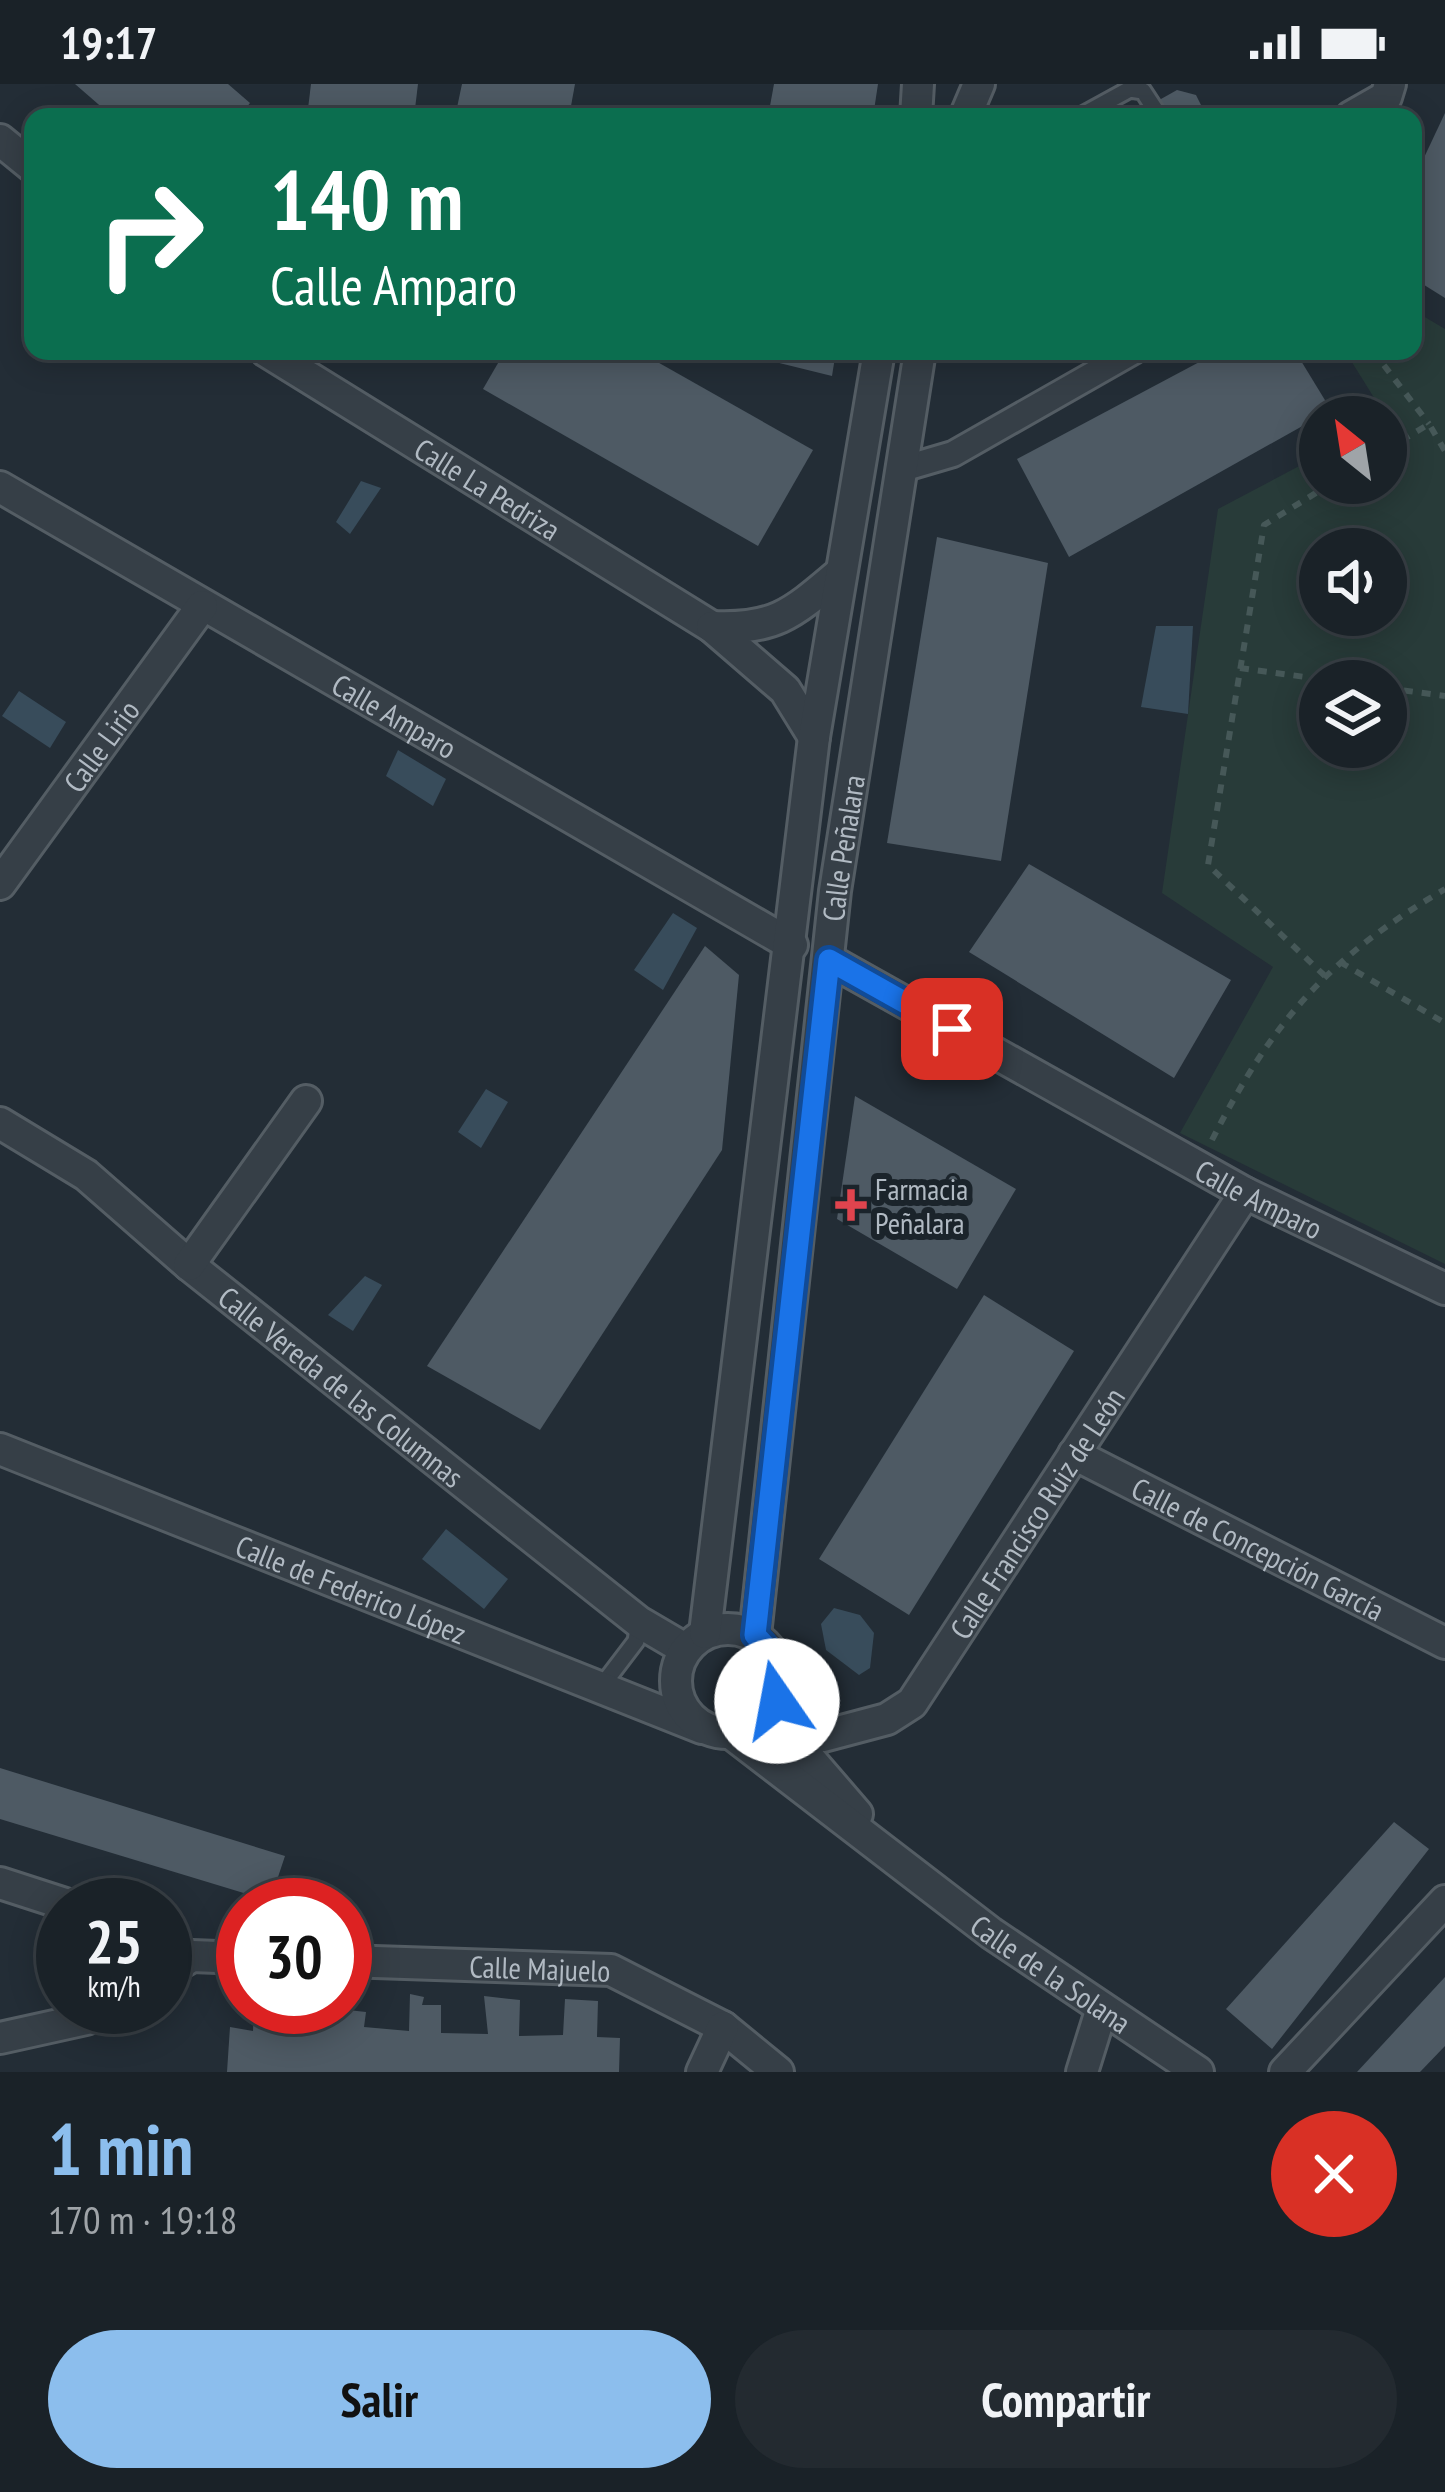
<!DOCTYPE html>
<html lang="es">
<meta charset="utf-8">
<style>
:root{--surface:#1a2228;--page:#232a30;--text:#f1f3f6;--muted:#9fa4a8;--line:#383f45;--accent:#8cbeed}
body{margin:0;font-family:"PT Sans Narrow",sans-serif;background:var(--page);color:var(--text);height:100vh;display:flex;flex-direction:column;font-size:45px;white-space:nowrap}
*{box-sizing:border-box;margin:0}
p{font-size:39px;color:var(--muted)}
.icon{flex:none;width:66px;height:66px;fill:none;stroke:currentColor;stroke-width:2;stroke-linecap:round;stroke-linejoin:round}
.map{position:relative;height:1988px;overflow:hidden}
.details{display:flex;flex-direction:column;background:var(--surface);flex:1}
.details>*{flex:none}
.banner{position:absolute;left:24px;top:24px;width:1398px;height:252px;border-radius:24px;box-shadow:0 6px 30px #0003,0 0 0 3px var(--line);background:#0b6e4f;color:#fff;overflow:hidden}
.needle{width:78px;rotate:330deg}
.buttons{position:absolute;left:1299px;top:312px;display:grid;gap:24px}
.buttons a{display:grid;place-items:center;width:108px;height:108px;border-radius:50%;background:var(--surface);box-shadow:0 6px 30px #0003,0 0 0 3px var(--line);font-size:60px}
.speed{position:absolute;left:36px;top:1794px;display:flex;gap:24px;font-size:60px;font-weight:700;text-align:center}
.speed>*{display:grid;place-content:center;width:156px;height:156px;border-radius:50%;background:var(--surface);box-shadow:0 6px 30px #0003,0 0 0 3px var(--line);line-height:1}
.speed small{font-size:30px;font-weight:400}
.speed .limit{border:18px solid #d22;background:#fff;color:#111}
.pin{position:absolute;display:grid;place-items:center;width:102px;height:102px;color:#fff;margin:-51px;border-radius:24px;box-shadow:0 6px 18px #0006}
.me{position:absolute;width:132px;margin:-66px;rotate:348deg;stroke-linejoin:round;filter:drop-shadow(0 0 9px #0008)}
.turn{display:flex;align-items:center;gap:42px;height:252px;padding:0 48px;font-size:54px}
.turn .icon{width:156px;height:156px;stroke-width:2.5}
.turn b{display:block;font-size:84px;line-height:102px}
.round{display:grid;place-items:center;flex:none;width:126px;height:126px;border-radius:63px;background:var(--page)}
.head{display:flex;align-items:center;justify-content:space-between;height:204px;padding:0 48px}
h1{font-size:72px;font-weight:600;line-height:90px;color:var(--accent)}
.cta{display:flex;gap:24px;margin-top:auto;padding:24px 48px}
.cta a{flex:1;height:138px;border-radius:72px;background:var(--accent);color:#111;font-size:48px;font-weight:600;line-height:138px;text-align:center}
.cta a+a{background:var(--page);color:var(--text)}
.status{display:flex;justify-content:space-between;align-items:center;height:84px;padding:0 60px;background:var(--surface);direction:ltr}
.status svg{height:33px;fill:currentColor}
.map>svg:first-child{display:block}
.green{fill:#283b39;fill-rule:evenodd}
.water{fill:#384c5b}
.building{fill:#4e5a64}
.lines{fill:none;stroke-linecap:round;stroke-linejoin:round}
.service-casing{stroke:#545d64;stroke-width:21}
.pedestrian-casing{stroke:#545d64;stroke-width:30}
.minor-casing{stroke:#545d64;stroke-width:36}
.path{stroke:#465858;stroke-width:6;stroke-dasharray:9 9;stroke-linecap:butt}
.service{stroke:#363f47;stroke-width:15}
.pedestrian{stroke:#363f47;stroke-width:24}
.minor{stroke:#363f47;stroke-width:30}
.route-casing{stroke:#114b97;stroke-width:30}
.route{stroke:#1a73e8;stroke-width:21}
.health-dot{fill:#e0444e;stroke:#1b242b;stroke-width:4.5}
.labels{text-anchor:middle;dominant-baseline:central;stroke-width:12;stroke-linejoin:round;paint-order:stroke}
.street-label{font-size:30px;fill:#b1bac3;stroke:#1b242b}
.poi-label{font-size:30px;fill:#b1bac3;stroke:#1b242b;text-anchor:start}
</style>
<div class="status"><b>19:17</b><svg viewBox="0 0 49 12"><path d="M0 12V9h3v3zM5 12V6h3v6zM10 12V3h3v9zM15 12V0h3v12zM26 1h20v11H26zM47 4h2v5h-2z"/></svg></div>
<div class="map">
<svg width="1445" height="1988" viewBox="0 0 1445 1988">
<rect width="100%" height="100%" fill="#232d36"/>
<path class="green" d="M1413 226 1445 245V1180L1180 1049 1273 883 1162 809 1218 425 1320 371V399H1386V333L1345 267H1413ZM1320 465H1386V531H1320ZM1320 597H1386V663H1320Z"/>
<g class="water">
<polygon points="361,397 381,404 350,450 336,438"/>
<polygon points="1156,542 1193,542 1188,630 1141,623"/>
<polygon points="19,607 66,638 50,664 2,632"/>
<polygon points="398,666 446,695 433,722 386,692"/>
<polygon points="673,829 697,844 663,906 634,886"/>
<polygon points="486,1005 508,1018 481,1064 458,1048"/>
<polygon points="365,1192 382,1201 353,1247 328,1231"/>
<polygon points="446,1445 508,1495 484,1525 422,1475"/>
<polygon points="834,1524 860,1531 874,1549 870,1584 859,1591 826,1566 821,1540"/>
</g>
<g class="building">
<polygon points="75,0 228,0 250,19 239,33 113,33"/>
<polygon points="311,0 418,0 414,33 307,33"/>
<polygon points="462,0 575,0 569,33 455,33"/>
<polygon points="774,0 878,0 873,33 768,33"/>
<polygon points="1177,6 1196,11 1207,33 1129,33"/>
<polygon points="1445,29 1445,214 1413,194 1413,97"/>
<polygon points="505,267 638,267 813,366 758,462 483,305"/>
<polygon points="730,267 836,267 832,292"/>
<polygon points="1220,267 1295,267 1331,326 1069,473 1017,375"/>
<polygon points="937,453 1048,479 1001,777 887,759"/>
<polygon points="1029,780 1231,896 1174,994 969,868"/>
<polygon points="705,862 739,891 722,1066 540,1346 427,1282"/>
<polygon points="855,1012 1016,1105 957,1205 837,1135"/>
<polygon points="984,1211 1074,1267 909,1531 819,1475"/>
<polygon points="0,1684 285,1772 270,1817 0,1735"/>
<polygon points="1394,1738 1429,1765 1272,1965 1226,1925"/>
<polygon points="1445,1893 1445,1962 1420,1988 1357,1988"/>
<polygon points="410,1910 424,1913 422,1921 441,1921 441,1949 488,1950 484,1912 520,1916 519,1952 563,1951 565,1915 598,1917 597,1953 620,1954 619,1988 227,1988 230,1943 253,1947 254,1923 288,1925 287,1944 331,1944 330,1924 366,1928 364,1943 409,1947"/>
</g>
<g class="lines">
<defs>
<g id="service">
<polyline points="1079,33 1130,5 1143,7 1160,33"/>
<polyline points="601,1603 636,1557 639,1538"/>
</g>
<polyline id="pedestrian" points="902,385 953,370 1134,267"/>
<g id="minor">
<polyline points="916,33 918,0"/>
<polyline points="965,33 979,0"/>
<polyline points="1351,33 1386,13 1390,0"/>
<polyline points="0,56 33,83"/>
<path id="s1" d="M266 267 712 543"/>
<path id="s2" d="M0 403 792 861"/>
<path d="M814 653 785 606 712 543C774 546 792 530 838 491"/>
<path id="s3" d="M0 800 202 522"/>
<path id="s4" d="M829 876 1245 1109 1445 1205"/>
<path id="s5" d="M0 1039 86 1091 189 1181 639 1538 685 1565"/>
<polyline points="189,1181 306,1017"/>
<path id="s6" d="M0 1365 702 1644"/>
<path id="s7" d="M1074 1370 1445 1559"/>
<circle cx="728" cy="1597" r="52"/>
<polyline points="705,1549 814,653 879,267"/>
<path id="s8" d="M755 1551 835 807 920 267"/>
<path id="s9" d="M777 1617 823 1652 887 1635 912 1619 1245 1109"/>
<polyline points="770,1629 857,1730"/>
<path id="s10" d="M732 1650 991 1849 1198 1988"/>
<polyline points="0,1799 68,1821"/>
<path id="s11" d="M345 1877 611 1886 723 1943 778 1988"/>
<polyline points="165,1888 192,1872 243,1874"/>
<polyline points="0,1954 86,1935 106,1923"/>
<polyline points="702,1988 723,1943"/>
<polyline points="1082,1988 1102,1924"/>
<polyline points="1285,1988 1445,1817"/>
</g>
</defs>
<use href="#service" class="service-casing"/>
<use href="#pedestrian" class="pedestrian-casing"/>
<use href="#minor" class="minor-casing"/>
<g class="path">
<polyline points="1373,267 1429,340"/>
<polyline points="1386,366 1429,340 1445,367"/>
<polyline points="1240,584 1334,597"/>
<polyline points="1386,604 1445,612"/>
<polyline points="1340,878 1445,939"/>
<polyline points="1325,892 1208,781 1264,441 1332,399"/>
<path d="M1212 1056C1273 936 1328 874 1445 805"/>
</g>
<use href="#service" class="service"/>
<use href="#pedestrian" class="pedestrian"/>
<use href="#minor" class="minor"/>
</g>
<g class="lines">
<defs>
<path id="route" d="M777 1617C782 1587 776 1572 755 1551L829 876 952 945"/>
</defs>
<use href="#route" class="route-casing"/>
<use href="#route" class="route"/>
</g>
<path class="health-dot" d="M845 1103h12v12h12v12h-12v12h-12v-12h-12v-12h12z"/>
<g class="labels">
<g class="street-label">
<text stroke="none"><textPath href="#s1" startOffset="261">Calle La Pedriza</textPath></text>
<text stroke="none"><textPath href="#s2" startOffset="456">Calle Amparo</textPath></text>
<text stroke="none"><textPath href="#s3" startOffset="171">Calle Lirio</textPath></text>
<text stroke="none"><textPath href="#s8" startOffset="792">Calle Peñalara</textPath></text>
<text stroke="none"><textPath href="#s4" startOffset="492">Calle Amparo</textPath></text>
<text stroke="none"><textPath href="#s5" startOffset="432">Calle Vereda de las Columnas</textPath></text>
<text stroke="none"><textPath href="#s9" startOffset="381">Calle Francisco Ruiz de León</textPath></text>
<text stroke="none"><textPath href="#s7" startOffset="207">Calle de Concepción García</textPath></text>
<text stroke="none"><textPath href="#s6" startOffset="378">Calle de Federico López</textPath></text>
<text stroke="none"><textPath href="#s11" startOffset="195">Calle Majuelo</textPath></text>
<text stroke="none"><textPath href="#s10" startOffset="399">Calle de la Solana</textPath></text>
</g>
<g class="poi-label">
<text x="875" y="1104">Farmacia<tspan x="875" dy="34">Peñalara</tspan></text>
</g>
</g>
</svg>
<div class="buttons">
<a><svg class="needle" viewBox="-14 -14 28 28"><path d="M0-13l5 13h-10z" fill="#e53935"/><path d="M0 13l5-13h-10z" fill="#9fa4a8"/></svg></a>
<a><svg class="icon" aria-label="sound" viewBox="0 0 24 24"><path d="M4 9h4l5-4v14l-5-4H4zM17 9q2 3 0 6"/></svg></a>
<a><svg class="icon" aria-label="layers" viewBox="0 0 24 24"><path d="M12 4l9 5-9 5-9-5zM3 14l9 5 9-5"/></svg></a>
</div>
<div class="speed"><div>25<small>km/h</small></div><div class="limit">30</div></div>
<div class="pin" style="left:952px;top:945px;background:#d93025"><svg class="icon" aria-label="arrive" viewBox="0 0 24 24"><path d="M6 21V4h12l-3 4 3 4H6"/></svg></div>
<svg class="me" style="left:777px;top:1617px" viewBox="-20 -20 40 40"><circle r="19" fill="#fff"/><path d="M0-13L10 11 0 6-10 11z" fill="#1a73e8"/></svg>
<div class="banner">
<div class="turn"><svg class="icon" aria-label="right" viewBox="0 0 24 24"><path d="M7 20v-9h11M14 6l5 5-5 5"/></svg><div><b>140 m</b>Calle Amparo</div></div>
</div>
</div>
<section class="details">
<div class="head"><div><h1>1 min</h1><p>170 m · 19:18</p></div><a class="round" style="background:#d93025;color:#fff"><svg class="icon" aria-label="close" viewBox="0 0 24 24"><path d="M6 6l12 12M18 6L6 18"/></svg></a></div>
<div class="cta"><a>Salir</a><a>Compartir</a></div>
</section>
